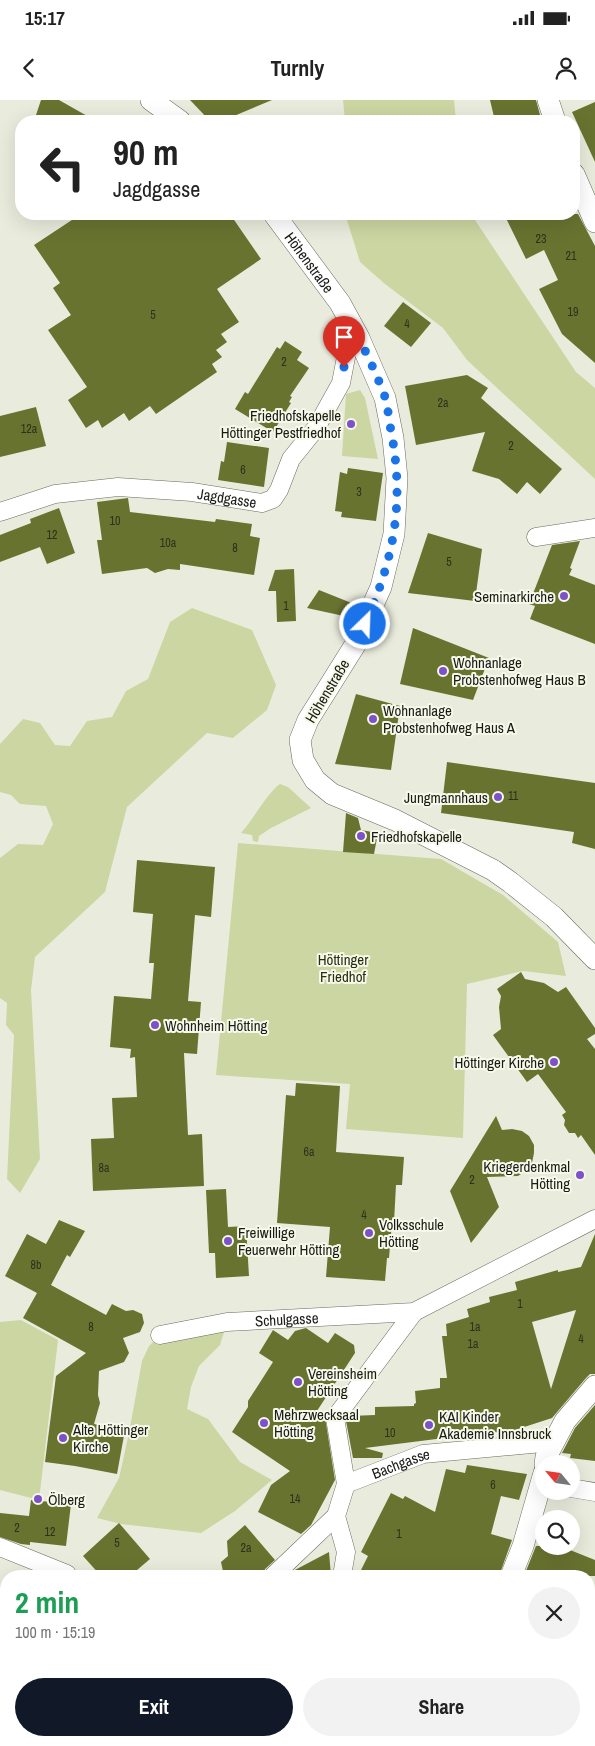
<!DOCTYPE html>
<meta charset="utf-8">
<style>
:root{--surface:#fff;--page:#f2f2f2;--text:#222;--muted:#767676;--accent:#111827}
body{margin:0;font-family:"Archivo Narrow",sans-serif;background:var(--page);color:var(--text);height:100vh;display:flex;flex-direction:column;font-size:19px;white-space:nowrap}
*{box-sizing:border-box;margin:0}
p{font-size:16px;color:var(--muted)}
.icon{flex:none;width:28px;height:28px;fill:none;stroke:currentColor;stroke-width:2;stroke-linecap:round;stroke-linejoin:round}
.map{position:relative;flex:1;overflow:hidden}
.drawer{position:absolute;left:0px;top:1470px;width:595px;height:176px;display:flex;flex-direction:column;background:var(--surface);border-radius:20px 20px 0 0;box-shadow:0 5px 20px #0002}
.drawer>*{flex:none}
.banner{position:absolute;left:15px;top:15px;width:565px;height:105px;border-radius:20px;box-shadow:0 5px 20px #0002;background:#fff;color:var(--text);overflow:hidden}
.needle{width:32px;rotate:299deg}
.controls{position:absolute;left:535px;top:1355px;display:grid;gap:10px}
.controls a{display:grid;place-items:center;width:45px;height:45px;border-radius:50%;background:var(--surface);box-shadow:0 5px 20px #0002;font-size:25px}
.pin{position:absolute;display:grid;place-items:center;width:42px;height:42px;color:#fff;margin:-51px -21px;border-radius:50% 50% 50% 0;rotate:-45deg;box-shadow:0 0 5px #0007}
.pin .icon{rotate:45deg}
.me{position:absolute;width:55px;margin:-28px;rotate:24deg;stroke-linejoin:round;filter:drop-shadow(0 0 4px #0008)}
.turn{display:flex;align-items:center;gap:18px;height:105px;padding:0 15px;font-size:22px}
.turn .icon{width:65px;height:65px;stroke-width:2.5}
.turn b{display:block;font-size:35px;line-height:42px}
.round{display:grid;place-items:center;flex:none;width:52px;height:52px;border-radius:26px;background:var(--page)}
.summary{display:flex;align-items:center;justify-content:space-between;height:85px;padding:0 15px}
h1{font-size:30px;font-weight:700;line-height:38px;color:#1e9e55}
.primary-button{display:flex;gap:10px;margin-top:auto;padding:10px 15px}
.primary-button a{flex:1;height:58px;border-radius:30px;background:var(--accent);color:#fff;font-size:20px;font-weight:700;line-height:58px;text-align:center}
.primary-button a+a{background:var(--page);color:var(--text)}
.status{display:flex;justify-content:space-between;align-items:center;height:35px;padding:0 25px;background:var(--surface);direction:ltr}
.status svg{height:14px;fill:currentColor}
header{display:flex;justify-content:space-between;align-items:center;height:65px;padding:0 15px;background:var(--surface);font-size:22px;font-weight:700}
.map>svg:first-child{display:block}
.green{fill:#ccd6a2}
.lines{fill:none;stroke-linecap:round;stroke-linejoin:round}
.stream{stroke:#b9c681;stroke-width:6}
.building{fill:#697330;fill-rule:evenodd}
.minor-casing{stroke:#686b5d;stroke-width:19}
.tertiary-casing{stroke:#686b5d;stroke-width:22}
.minor{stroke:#fff;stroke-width:18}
.tertiary{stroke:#fff;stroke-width:21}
.route{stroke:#1a73e8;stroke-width:9;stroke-dasharray:0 16.2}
.poi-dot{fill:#7d51c9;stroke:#f6f9e9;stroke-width:2}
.labels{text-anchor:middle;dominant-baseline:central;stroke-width:4;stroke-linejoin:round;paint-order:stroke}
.number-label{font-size:12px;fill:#2d311c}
.street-label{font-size:15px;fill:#191b15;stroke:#f6f9e9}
.poi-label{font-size:15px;fill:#191b15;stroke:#f6f9e9;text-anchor:start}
.park-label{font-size:15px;fill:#292e10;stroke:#f6f9e9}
</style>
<div class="status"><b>15:17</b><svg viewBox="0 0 49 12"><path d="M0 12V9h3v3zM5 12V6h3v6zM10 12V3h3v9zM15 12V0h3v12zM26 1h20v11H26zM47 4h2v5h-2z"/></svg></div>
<header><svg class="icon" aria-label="back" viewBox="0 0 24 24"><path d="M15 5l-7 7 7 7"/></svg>Turnly<svg class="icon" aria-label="person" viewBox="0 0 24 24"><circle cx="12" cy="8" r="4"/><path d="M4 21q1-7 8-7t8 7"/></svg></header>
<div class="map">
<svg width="595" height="1646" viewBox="0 0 595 1646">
<rect width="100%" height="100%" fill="#e9ecdc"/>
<g class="green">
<polygon points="343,0 454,0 456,21 345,21"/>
<polygon points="347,114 471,114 576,272 595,288 595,379 467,260 443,228 385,184 360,162 347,120"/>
<polygon points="360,290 365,298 378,359 342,356 346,294"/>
<polygon points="192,508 252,530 276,585 267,610 233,638 207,633 127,707 105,792 35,857 31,890 40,1059 20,1093 7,1079 14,935 6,925 7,903 0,898 0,758 18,744 43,745 53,724 46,706 20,704 11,695 0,692 0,644 23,619 40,623 55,645 70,646 87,621 112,617 126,591 148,579 170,522"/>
<path d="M280 684 288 687 311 708 271 728 259 736 258 742 253 741 252 735 241 733C253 720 267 693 280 684Z"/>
<polygon points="238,743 441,759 503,795 558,842 566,876 523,871 467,884 463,1038 346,1029 350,984 216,975"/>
<polygon points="21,1220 58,1240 39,1400 0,1390 0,1222"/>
<polygon points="227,1222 220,1245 199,1266 191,1287 187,1309 208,1319 240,1362 272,1380 235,1411 201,1433 121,1424 97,1418 119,1378 129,1333 142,1261 149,1246 160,1235"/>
</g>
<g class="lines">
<polyline class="stream" points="0,1590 6,1589"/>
</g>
<g class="building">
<polygon points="41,0 59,0 96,21 34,21"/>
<polygon points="190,0 272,0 222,21 210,21"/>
<polygon points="490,0 536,0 540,15 527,21 495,21"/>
<polygon points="595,2 595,62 572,12"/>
<polygon points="81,114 230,114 261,159 217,189 239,222 221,234 227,242 216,250 222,257 212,264 217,272 156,314 150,306 129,321 124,313 102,328 98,320 86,328 68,300 87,287 48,230 71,215 53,188 60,183 34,145"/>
<polygon points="504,114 578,114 595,146 595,263 562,234 539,189 558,180 544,150 526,159"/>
<polygon points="403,202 431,223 411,247 384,226"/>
<polygon points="285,241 302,252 297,260 309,268 290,296 292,297 289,302 291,303 273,332 235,309 245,292 248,294 277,247 280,249"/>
<polygon points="467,275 488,288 481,298 562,369 540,394 527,382 517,394 499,379 472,371 485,332 416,345 405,286"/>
<polygon points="36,307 46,346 0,357 0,316"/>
<polygon points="227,342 269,348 264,387 218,380 221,361 224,362"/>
<polygon points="348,368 383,373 376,421 341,417 342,412 335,411 340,372 347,374"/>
<polygon points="128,398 130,412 215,422 216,419 252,424 250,436 260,438 254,475 180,464 180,470 168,469 155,473 147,468 102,474 97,440 102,440 97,402"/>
<polygon points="59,408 75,453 47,464 40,447 0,462 0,435 31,423 30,419"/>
<polygon points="428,433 482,449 475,501 408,493"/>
<polygon points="580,441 570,468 572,469 569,475 595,485 595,544 530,519 535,506 529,504 552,445"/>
<polygon points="294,469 296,521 277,522 276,491 268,491 275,470"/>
<polygon points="319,490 359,506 353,518 307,508"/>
<polygon points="413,528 489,558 473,600 400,584"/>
<polygon points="356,594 400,606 391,670 335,664"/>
<polygon points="447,662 595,683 595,749 572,743 574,732 441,713"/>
<polygon points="346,713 358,718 361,730 378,733 374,754 343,752"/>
<polygon points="137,760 215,767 211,817 195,815 188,901 201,902 197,954 184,953 188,1035 202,1034 204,1086 93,1091 91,1039 114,1038 112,998 137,997 135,957 130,958 131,949 110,947 114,896 151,899 154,863 149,863 153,814 133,812"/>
<polygon points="521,872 525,879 544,883 558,892 566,887 595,928 595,934 587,939 595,949 595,1055 581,1035 578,1038 575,1033 569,1033 564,1025 565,1020 562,1015 566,1012 538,974 527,982 493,935 501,929 499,907 501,896 497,889"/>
<polygon points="296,983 340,986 336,1052 404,1057 402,1085 396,1085 394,1122 392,1122 389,1158 387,1158 385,1181 326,1177 330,1127 277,1123 286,995 295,996"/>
<polygon points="496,1016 502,1030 512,1029 522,1031 529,1036 534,1045 534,1053 532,1063 527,1070 518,1076 487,1077 499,1107 471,1143 450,1091"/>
<polygon points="226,1089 228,1127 246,1126 249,1176 216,1178 215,1153 209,1153 206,1090"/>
<polygon points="59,1120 85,1131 70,1157 67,1155 51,1185 106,1215 112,1204 126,1211 133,1210 142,1214 144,1223 140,1232 123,1238 129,1253 124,1262 99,1271 98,1295 100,1303 94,1324 125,1330 117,1374 75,1366 45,1362 56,1276 86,1253 23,1218 37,1193 5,1176 27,1134 46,1144"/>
<path d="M595 1134V1274H590L586 1278 552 1318 503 1334 502 1332 468 1333V1335L365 1348 383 1353 382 1358H353L346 1321 350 1316 375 1315V1307L414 1306V1304L416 1303 415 1291 440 1288V1278H447L442 1236H447L446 1224 469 1217 467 1209 490 1202 489 1197 517 1190 515 1182 558 1170V1172L581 1167ZM576 1210 551 1289 532 1222Z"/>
<polygon points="306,1228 328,1243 335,1233 354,1245 355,1253 313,1317 325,1317 335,1380 311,1425 301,1434 258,1412 271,1385 290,1371 232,1332 248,1307 248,1301 273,1262 259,1253 273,1230 288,1240 295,1231"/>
<polygon points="595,1305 595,1361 570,1358 571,1354 562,1353 575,1328"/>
<polygon points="467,1365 527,1374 519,1400 501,1396 491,1434 512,1440 499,1476 358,1476 368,1456 361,1452 391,1393 403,1399 405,1396 435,1412 446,1369 465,1373"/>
<polygon points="31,1400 71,1404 66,1446 30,1442 30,1445 21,1444 0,1437 0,1413 29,1416"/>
<polygon points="119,1423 150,1459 130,1476 101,1476 83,1456"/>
<polygon points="245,1425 275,1460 265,1469 263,1476 224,1476 221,1462 228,1456 227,1441"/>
<polygon points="536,1446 560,1446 595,1460 595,1476 524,1476"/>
<polygon points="329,1452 331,1476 288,1476 293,1471"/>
</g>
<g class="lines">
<defs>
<g id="minor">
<path id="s1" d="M0 412 55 394 118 387 192 392 262 403 273 399 279 390 291 359 316 328 341 283 347 252 359 238"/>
<polyline points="536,437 595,428"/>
<path id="s2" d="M160 1235 227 1222 414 1212 595 1119"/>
<polyline points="346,1384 335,1318 414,1212"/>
<polyline points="571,1388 595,1392"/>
<polyline points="0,1447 67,1474 66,1476"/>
<polyline points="273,1476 336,1416"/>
<path id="s3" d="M342 1476 346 1452 336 1416 346 1384 423 1354 553 1342"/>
<polyline points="0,1575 6,1565"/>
<polyline points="0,1622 6,1627"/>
<polyline points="25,1640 34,1646"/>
<polyline points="332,1640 332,1646"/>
</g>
<g id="tertiary">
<polyline points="151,0 180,21"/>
<polyline points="548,0 555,21"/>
<polyline points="574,74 595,122"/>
<path id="s4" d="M274 114 340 203 359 238 385 298 393 338 397 378 394 434 381 487 355 545 308 620 300 640 303 660 315 680 332 694 395 720 493 770 510 782 554 817 595 859"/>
<polyline points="545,1364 546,1357 565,1321 595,1286"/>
<polyline points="511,1476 523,1446 544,1373"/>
<polyline points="442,1646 444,1640"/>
</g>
</defs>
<use href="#minor" class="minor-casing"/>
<use href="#tertiary" class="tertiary-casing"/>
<use href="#minor" class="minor"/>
<use href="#tertiary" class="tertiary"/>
</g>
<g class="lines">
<path class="route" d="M344 267 347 252 359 238C368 257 378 277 385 297 388 308 389 320 391 331 405 402 394 459 365 524"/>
</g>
<g class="poi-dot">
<circle cx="351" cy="324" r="5"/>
<circle cx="564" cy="496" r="5"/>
<circle cx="443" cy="571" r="5"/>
<circle cx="373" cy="619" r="5"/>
<circle cx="498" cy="697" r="5"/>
<circle cx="361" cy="736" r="5"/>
<circle cx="155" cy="925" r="5"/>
<circle cx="554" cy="962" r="5"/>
<circle cx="580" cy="1075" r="5"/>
<circle cx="369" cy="1133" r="5"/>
<circle cx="228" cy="1141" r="5"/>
<circle cx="298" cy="1282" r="5"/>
<circle cx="264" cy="1323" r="5"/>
<circle cx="429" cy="1325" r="5"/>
<circle cx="63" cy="1338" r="5"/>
<circle cx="38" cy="1399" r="5"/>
</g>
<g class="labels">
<g class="number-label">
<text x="541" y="139">23</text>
<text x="571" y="156">21</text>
<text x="573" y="212">19</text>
<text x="153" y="215">5</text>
<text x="407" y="224">4</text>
<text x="284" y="262">2</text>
<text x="443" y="303">2a</text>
<text x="29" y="329">12a</text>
<text x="511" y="346">2</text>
<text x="243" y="370">6</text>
<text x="359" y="392">3</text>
<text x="115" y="421">10</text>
<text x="52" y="435">12</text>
<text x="168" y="443">10a</text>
<text x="235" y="448">8</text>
<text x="449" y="462">5</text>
<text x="286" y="506">1</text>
<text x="513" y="696">11</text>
<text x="309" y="1052">6a</text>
<text x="104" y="1068">8a</text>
<text x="472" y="1080">2</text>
<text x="364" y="1115">4</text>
<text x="36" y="1165">8b</text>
<text x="520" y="1204">1</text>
<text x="91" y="1227">8</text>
<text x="475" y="1227">1a</text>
<text x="581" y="1239">4</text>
<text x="473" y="1244">1a</text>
<text x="390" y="1333">10</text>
<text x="493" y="1385">6</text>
<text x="295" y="1399">14</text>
<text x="17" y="1428">2</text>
<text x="50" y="1432">12</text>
<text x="399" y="1434">1</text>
<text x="117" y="1443">5</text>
<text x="246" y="1448">2a</text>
</g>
<g class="street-label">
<text stroke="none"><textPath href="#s4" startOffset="60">Höhenstraße</textPath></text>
<text stroke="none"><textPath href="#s1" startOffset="231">Jagdgasse</textPath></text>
<text transform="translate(327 591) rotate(-59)">Höhenstraße</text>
<text stroke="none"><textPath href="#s2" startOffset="128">Schulgasse</textPath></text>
<text stroke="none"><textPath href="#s3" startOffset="154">Bachgasse</textPath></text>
</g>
<g class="poi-label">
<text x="341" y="315" text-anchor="end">Friedhofskapelle<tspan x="341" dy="17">Höttinger Pestfriedhof</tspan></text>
<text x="554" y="496" text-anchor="end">Seminarkirche</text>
<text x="453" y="562">Wohnanlage<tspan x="453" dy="17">Probstenhofweg Haus B</tspan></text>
<text x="383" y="610">Wohnanlage<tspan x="383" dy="17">Probstenhofweg Haus A</tspan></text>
<text x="488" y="697" text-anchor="end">Jungmannhaus</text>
<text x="371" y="736">Friedhofskapelle</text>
<text x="165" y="925">Wohnheim Hötting</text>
<text x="544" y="962" text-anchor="end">Höttinger Kirche</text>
<text x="570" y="1066" text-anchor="end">Kriegerdenkmal<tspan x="570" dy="17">Hötting</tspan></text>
<text x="379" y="1124">Volksschule<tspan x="379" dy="17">Hötting</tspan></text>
<text x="238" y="1132">Freiwillige<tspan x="238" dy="17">Feuerwehr Hötting</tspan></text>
<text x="308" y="1273">Vereinsheim<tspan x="308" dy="17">Hötting</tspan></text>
<text x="274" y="1314">Mehrzwecksaal<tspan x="274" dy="17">Hötting</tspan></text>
<text x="439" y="1316">KAI Kinder<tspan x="439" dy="17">Akademie Innsbruck</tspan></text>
<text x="73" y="1329">Alte Höttinger<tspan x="73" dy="17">Kirche</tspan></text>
<text x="48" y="1399">Ölberg</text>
</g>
<g class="park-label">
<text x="343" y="859">Höttinger<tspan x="343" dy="17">Friedhof</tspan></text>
</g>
</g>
</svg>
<div class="controls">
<a><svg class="needle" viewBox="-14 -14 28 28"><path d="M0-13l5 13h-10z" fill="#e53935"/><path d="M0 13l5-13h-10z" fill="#767676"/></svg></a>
<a><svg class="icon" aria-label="search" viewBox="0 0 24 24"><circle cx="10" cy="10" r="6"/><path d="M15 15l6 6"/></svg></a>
</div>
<div class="pin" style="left:344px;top:267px;background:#d93025"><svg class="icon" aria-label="arrive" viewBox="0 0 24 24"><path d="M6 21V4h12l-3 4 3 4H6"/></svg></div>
<svg class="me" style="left:365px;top:524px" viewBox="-20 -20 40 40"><circle r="17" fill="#1a73e8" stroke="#fff" stroke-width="3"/><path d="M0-11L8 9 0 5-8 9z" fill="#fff"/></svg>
<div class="banner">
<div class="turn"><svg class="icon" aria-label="left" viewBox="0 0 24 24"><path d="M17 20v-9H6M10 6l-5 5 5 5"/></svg><div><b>90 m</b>Jagdgasse</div></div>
</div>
<section class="drawer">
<div class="summary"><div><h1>2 min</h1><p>100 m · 15:19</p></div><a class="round"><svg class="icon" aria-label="close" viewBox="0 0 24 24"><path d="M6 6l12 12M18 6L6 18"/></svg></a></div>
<div class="primary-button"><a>Exit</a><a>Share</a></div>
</section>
</div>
